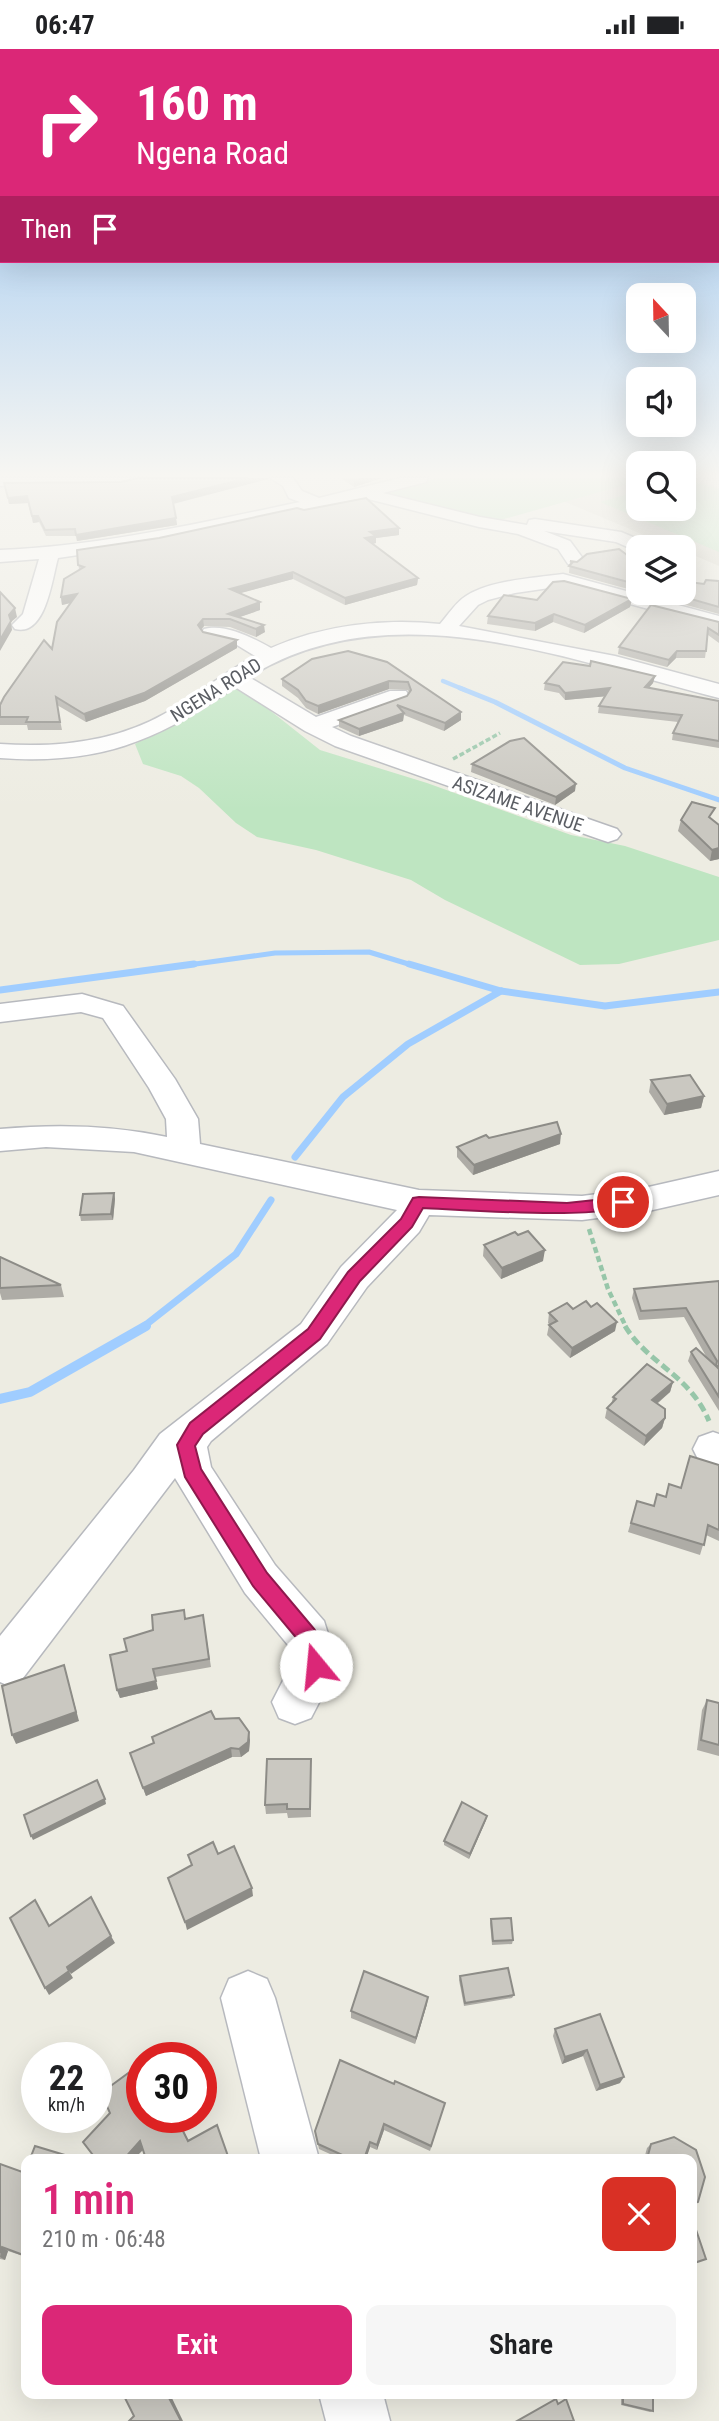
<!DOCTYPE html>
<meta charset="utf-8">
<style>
:root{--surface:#fff;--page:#f6f6f6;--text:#202124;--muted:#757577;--accent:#db2777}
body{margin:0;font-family:"Roboto Condensed",sans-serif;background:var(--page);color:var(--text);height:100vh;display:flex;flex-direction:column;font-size:26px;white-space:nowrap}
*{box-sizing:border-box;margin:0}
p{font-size:23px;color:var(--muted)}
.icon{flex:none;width:38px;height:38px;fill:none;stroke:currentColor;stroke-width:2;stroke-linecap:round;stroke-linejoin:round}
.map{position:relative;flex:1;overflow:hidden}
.side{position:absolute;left:21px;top:2105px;width:676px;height:245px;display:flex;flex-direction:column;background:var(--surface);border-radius:14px;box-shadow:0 7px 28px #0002}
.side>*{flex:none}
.hud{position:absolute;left:0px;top:0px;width:719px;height:214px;box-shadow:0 7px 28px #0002;background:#db2777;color:#fff;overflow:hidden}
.needle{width:46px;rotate:338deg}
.controls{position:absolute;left:626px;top:234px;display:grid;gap:14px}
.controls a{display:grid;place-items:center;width:70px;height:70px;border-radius:14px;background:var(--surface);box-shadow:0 7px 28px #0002;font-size:35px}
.speed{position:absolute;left:21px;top:1993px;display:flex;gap:14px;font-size:35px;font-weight:700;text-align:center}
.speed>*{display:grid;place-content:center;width:91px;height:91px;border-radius:50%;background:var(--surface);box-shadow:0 7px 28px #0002;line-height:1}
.speed small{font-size:18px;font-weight:400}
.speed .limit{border:10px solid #d22;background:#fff;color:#111}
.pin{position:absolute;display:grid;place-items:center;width:60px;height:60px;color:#fff;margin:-30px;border:4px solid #fff;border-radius:50%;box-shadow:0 2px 7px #0007}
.me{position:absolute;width:77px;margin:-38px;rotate:343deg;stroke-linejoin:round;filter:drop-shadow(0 0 5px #0008)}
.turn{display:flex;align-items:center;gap:24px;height:147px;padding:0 21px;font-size:32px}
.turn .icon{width:91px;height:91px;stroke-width:2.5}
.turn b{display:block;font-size:49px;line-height:60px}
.then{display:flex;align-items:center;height:66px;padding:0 21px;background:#0003;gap:14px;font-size:26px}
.round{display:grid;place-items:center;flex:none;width:74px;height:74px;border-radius:14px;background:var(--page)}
.summary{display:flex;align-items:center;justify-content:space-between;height:119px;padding:0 21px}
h1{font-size:42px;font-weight:600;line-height:52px;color:var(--accent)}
.button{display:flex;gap:14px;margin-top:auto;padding:14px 21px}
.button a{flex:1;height:80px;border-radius:14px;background:var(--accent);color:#fff;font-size:28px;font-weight:600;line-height:80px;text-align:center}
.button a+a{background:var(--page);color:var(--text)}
.status{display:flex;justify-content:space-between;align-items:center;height:49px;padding:0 35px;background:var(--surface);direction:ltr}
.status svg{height:19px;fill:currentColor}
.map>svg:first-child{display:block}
.education{fill:#dddbd0}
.green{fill:#bee5c1}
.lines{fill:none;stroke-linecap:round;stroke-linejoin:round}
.stream-far3{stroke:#a0cdff;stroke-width:4.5}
.stream-far2{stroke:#a0cdff;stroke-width:5}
.stream-far1{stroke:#a0cdff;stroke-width:7}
.stream{stroke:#a0cdff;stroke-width:10}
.minor-casing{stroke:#b7b9be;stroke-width:3}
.path-far2{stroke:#97c6a9;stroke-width:3.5;stroke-dasharray:5 2.5;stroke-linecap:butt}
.path-far1{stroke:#97c6a9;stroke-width:4.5;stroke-dasharray:6 3.5;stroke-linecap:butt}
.path{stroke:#97c6a9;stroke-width:5;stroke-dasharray:9 4.5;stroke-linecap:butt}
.minor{fill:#fff;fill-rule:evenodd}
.wall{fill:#aeaca6}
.shaded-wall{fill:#8d8c87}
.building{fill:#cac8c1;stroke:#8d8c87;stroke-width:2}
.route{fill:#db2777;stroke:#8e194d;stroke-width:2}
.labels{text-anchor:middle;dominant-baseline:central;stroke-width:7;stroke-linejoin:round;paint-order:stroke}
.far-street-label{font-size:19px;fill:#5a5d63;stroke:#fff}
</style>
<div class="status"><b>06:47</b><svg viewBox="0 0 49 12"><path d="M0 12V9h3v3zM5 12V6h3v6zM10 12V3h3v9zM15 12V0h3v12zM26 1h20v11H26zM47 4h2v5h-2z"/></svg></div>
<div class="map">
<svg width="719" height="2372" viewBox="0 0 719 2372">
<rect width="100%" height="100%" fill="#edece2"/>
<polygon class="education" points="684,429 695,429 719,439 719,517 684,502 684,499 675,499 563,452 639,432 639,460 684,460"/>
<g class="green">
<polygon points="437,429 639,429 639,432 497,472 384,446"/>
<polygon points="684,429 719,440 719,503 600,453 639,442 639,460 684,460"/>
<polygon points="239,637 320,701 427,734 571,786 625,797 719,828 719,891 619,915 580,916 445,851 411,831 316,801 257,788 236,774 199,739 181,727 143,715 135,695"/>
</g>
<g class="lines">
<polyline class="stream-far3" points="443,632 465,641"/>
<g class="stream-far2">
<polyline points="460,639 495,653 625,719 719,751"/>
<polyline points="181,917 275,904 369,903 415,917"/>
</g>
<g class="stream-far1">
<polyline points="409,915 501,942 605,957 719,943"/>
<polyline points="0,941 194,915"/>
<polyline points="295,1108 343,1048 408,995 501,942"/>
<polyline points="143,1278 236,1205 271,1151"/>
</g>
<polyline class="stream" points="0,1350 30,1343 146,1277"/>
<defs>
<g id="minor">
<path d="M0 429H147C132 443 26 437 0 437Z"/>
<path d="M270 429H293L302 442 319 449 400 429H428L426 433 383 444 480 468 527 476 529 471 535 470 621 483 650 495 653 499H639V503L616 493 544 482 570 492 584 511 575 517 568 515 558 500 518 485 479 478 364 449 159 494 58 509C52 530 46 588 15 580L12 576 23 565 39 510 0 513V501C102 497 200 474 300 453L289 449 283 437Z"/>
<path d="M563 525 719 567V579L563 537 515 544 488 551 478 556 459 577 615 607 719 635V649C571 612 391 539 249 628L316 668 390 642H406L409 647 406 652 332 678 351 687 617 780 621 785 617 790 608 793 599 790 335 697 305 682 235 638C155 693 99 716 0 709V695C56 699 114 693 164 665 195 648 223 624 255 607L237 596 204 588 201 584 204 580C225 574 253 589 271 599 323 576 384 569 440 575 448 566 456 553 466 547 490 531 535 529 563 525Z"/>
<path d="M82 945 123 957 175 1030 198 1070 200 1095 419 1141 582 1147 644 1139 719 1122V1146L644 1163 582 1171 429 1166 419 1183 367 1238 327 1295 211 1392 207 1398 211 1418 275 1516 324 1572 338 1617 311 1669 295 1675 279 1669 272 1653 292 1614 288 1596 245 1544 175 1429 23 1629 7 1636 0 1633V1587L134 1421 160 1385 301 1275 341 1218 397 1161 134 1103 46 1098 0 1102V1080C56 1075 112 1076 167 1088L166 1070 149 1039 103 969 81 963 0 973V955Z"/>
<polygon points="713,1383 719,1385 719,1420 699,1412 693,1400 699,1388"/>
<polygon points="248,1922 267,1930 275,1949 319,2110 261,2110 221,1949 229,1930"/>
<polygon points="319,2345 383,2345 390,2372 326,2372"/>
</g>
</defs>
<use href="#minor" class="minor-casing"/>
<polyline class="path-far2" points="453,710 500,684"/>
<polyline class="path-far1" points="589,1180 608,1240 626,1278"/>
<path class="path" d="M625 1277C648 1315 690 1326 709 1372"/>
<use href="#minor" class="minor"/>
</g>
<g class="wall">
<polygon points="269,429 268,430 173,454 177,476 77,492 76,487 46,487 39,473 33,474 28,454 9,455 4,434 121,433 138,430"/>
<polygon points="341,429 382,429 354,438"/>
<polygon points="304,461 399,479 399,486 376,489 376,494 373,495 418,529 417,536 345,556 293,530 240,544 260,553 260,561 240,568 265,583 256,588 230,578 204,577 201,581 203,583 237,599 145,652 86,673 57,656 62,681 28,681 27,676 0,676 0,656 52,600 71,554 62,556 61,548 79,521 77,501 159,489"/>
<polygon points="570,512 639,515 639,543 569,524"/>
<polygon points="719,532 719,565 661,549 662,544 678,544 704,535"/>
<polygon points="632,550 630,558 584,584 553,573 535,582 487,575 488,567 537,551"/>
<polygon points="719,573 719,594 708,586 705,609 676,609 667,618 618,605 619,598"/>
<polygon points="387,613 461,663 461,671 444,682 404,666 403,672 359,687 339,678 339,671 407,647 409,644 408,641 389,640 318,665 306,659 298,649 282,637 282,630"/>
<polygon points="655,627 653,634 649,639 719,652 719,699 672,691 673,684 678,673 598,664 599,657 605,647 565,651 559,644 544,641 545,634"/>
<polygon points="472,715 575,742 555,756 471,723"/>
<polygon points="712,770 719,776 719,810 710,812 678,782 681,771"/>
<polygon points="651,1031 704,1047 701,1059 664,1066 649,1043"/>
<polygon points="489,1089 560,1095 473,1126 457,1108 457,1098"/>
<polygon points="114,1144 115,1150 113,1171 81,1172 80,1166"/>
<polygon points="518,1186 543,1212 501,1230 483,1207 484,1196"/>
<polygon points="0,1208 61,1236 64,1248 2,1251 0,1244"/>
<polygon points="719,1232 719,1362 688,1312 691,1303 707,1309 684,1268 639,1271 632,1249 634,1240"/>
<polygon points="573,1260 615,1282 570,1309 547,1286 549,1276 550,1276 548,1274 549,1264"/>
<polygon points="673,1333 670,1343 657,1355 665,1369 662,1379 644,1397 605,1369 607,1359 611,1356 613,1348"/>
<polygon points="719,1416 719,1492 706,1486 700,1506 628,1483 637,1452 654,1457 665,1447"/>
<polygon points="203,1566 211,1618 155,1628 158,1640 120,1649 117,1641 127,1602 153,1581 186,1570"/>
<polygon points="707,1651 719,1654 719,1707 697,1701 702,1661"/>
<polygon points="215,1670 250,1691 249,1702 241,1708 232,1708 146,1747 133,1712 153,1694 152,1688"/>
<polygon points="311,1710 311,1768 288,1769 287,1764 266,1765 265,1756"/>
<polygon points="486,1771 469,1810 444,1796 444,1792"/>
<polygon points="491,1870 513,1891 512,1895 492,1896 490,1874"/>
<polygon points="460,1927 514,1946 512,1949 464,1957 459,1931"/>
<polygon points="427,1955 415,1995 351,1969 351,1962"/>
<polygon points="600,1965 620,2034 596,2042 583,2007 562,2015 553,1987 555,1980"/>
<polygon points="394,2035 445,2054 430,2102 384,2081 377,2101 370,2098 366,2110 341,2110 319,2100 315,2082"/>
<polygon points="674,2088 696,2101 705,2128 698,2153 691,2157 691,2110 644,2110 647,2099 651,2095"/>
<polygon points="0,2115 25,2124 26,2120 26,2208 8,2202 5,2211 0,2210"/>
<polygon points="621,2345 653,2345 653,2362 650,2363 621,2356"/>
</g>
<g class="shaded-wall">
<polygon points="248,429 269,429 268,430 173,455 172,448"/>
<polygon points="361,429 382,429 354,438 354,431"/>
<polygon points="27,447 28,454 9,455 8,449"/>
<polygon points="32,467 38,467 39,473 33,474"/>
<polygon points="176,469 177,476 77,492 76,486"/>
<polygon points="399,479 399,486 376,489 376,494 365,496 365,489 370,483"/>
<polygon points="293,523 293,530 230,547 230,540"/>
<polygon points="418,529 417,536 345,556 345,549"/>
<polygon points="77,545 78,552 62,556 61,548"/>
<polygon points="632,550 630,558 584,584 585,576"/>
<polygon points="260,553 260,561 231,571 228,565"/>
<polygon points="15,559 17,568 11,573 12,581 0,602 0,591 9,566"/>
<polygon points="554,565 553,573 535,582 535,574"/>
<polygon points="203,570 204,577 198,584 198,576"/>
<polygon points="264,576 265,583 256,588 256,580"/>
<polygon points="237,591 237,599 145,652 86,673 84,665"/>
<polygon points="677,602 676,609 667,618 669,611"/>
<polygon points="655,627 653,634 643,645 645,638"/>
<polygon points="389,632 389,640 318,665 318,657"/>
<polygon points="610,639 609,647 565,651 565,644"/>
<polygon points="461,663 461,671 444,682 445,674"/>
<polygon points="404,664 403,672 359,687 359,680"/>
<polygon points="576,735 575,742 555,756 556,748"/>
<polygon points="719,799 719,810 710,812 712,801"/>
<polygon points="704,1047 701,1059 664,1066 667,1055"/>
<polygon points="561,1085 560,1095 473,1126 474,1116"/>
<polygon points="114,1144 115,1150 113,1171 111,1165"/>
<polygon points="545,1201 543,1212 501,1230 502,1219"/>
<polygon points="617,1273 615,1282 570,1309 572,1299"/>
<polygon points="673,1333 670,1343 649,1361 652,1351"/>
<polygon points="665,1369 662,1379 644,1397 646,1387"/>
<polygon points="64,1616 79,1672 16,1695 12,1686"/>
<polygon points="156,1632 158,1640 120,1649 117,1641"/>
<polygon points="249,1683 250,1691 249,1702 241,1708 239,1700"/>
<polygon points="231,1699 232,1708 146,1747 143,1739"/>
<polygon points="105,1750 106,1755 33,1791 31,1787"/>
<polygon points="487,1767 486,1771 469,1810 470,1805"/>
<polygon points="252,1839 253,1847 187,1881 185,1873"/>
<polygon points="111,1887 115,1894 71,1925 67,1918"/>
<polygon points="69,1922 73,1929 49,1946 45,1939"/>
<polygon points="428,1948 427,1955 415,1995 416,1989"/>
<polygon points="587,2001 583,2007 562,2015 565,2008"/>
<polygon points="624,2028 620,2034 596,2042 600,2036"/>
<polygon points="384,2075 384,2081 377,2101 377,2096"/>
<polygon points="140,2092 145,2099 134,2110 124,2110"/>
<polygon points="370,2093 370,2098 366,2110 364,2110"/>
<polygon points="2,2198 8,2202 5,2211 0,2208"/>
<polygon points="167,2345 170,2345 183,2372 181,2372"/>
</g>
<g class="building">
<polygon points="248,429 172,448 176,469 76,486 75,480 45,481 38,467 32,467 27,447 8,449 4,434 121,433 138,429"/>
<polygon points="366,449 399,479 370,483 376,487 365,489 418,529 345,549 293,523 230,540 260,553 228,565 264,576 256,580 230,570 203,570 198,576 203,583 237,591 144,644 84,665 56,648 60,673 26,673 28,668 0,668 0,656 4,648 44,591 52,600 57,573 77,545 61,548 64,530 84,518 78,516 77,501 159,489 297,459 304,461"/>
<polygon points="619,500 639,515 639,536 569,517 573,513 570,512 577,513 587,505"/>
<polygon points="706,531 719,532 719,558 670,544 684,544 684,535 689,533 704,535"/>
<polygon points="564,532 632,550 585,576 554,565 535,574 488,567 504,546 537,551 553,533"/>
<polygon points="0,543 15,559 9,566 11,572 0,591"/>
<polygon points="651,556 719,573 719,586 708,579 706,602 677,602 669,611 619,598"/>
<polygon points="348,602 387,613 461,663 445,674 397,656 404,664 359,680 339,671 407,647 411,641 408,633 389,632 318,657 306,652 298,641 282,630 312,610"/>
<polygon points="591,612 655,627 645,638 719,652 719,692 673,684 682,666 599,657 610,639 565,644 559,637 545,634 563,613 590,617"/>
<polygon points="524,689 576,735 556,748 472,715 510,692"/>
<polygon points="692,753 715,759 709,768 719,776 719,799 712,801 681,771"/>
<polygon points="690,1026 704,1047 667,1055 651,1031"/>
<polygon points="557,1073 561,1085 474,1116 457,1098 486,1086 489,1089"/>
<polygon points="114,1144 111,1165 80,1166 83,1145"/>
<polygon points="528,1182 545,1201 502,1219 484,1196 515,1183 518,1186"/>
<polygon points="0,1208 61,1236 0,1239"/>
<polygon points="719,1232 719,1317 716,1317 719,1320 719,1348 691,1303 696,1299 716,1317 717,1312 686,1259 641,1262 634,1240"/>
<polygon points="586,1252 591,1258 597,1254 617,1273 572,1299 549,1276 557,1272 549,1264 567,1254 573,1260"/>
<polygon points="647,1315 673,1333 652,1351 665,1360 665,1369 646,1387 607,1359 616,1350 613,1348"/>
<polygon points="690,1407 719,1416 719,1481 708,1476 704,1496 631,1474 637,1452 654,1457 657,1445 666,1448 669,1435 681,1439"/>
<polygon points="184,1561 185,1570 203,1566 209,1610 153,1620 156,1632 117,1641 110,1606 127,1602 124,1590 153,1581 152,1566"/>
<polygon points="64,1616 76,1663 12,1686 2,1637"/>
<polygon points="707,1651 719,1654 719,1696 701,1691"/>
<polygon points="211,1662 215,1670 239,1669 249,1683 248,1693 239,1700 231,1699 143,1739 130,1704 154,1694 152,1688"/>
<polygon points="267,1710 311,1710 310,1760 287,1760 287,1755 265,1756"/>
<polygon points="97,1731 105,1750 31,1787 24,1766"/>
<polygon points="462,1753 487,1767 470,1805 444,1792"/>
<polygon points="213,1793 218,1805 234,1797 252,1839 185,1873 168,1829 192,1816 188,1806"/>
<polygon points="91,1848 111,1887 67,1918 69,1922 45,1939 10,1869 35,1851 49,1877"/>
<polygon points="511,1869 513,1891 493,1892 491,1870"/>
<polygon points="508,1919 514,1946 465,1954 460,1927"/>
<polygon points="364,1922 428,1948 416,1989 351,1962"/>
<polygon points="600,1965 624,2028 600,2036 587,2001 565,2008 555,1980"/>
<polygon points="340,2011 394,2035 395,2032 445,2054 431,2097 384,2075 377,2096 370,2093 364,2110 351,2110 318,2095 315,2082"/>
<polygon points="142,2014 142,2068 176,2068 188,2092 217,2076 229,2110 146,2110 140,2092 124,2110 96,2110 83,2093 110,2064 101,2044"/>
<polygon points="674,2088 696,2101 705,2128 698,2153 691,2155 691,2110 647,2110 651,2095"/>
<polygon points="35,2097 68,2107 67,2110 30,2110"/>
<polygon points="0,2115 25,2124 26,2120 26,2207 2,2198 0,2204"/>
<polygon points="691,2166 706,2210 691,2215"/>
<polygon points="123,2345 167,2345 181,2372 129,2372 134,2367"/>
<polygon points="623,2345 653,2345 653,2362 623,2355"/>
<polygon points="556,2350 558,2355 566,2350 574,2372 517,2372"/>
</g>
<linearGradient id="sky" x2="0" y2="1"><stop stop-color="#8bbef1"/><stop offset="0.56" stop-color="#f7f6f2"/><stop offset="1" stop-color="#f7f6f2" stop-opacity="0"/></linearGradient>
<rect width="719" height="761" fill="url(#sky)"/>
<path class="route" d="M419 1148 567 1154 623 1148 631 1153C617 1173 454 1160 423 1159L412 1178 360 1232 320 1290 203 1385 195 1397 201 1420 267 1524 315 1581 326 1617 323 1624 316 1627 308 1624 299 1592 253 1537 185 1428 177 1396 190 1374 308 1280 348 1223 401 1170 413 1149Z"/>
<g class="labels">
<g class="far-street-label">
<text transform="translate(216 641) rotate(-32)">NGENA ROAD</text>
<text transform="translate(518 755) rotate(19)">ASIZAME AVENUE</text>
</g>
</g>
</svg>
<div class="controls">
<a><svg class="needle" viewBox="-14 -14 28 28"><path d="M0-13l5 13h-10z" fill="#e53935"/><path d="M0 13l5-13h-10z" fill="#757577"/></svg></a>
<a><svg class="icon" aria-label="sound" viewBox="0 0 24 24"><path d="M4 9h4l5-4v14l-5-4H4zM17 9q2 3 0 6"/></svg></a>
<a><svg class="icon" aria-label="search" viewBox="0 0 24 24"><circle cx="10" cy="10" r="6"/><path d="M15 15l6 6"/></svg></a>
<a><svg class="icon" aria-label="layers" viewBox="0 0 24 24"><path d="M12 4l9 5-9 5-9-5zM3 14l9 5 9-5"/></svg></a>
</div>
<div class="speed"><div>22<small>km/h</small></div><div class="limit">30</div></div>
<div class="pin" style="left:623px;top:1153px;background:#d93025"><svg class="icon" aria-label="arrive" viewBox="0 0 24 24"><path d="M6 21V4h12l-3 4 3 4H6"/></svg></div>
<svg class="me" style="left:316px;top:1617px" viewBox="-20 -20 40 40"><circle r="19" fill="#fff"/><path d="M0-13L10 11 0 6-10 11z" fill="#db2777"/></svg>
<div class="hud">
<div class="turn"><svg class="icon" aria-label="right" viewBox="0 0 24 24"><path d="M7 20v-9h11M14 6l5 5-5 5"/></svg><div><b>160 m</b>Ngena Road</div></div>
<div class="then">Then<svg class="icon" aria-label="arrive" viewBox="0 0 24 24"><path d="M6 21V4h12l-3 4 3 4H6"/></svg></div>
</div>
<section class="side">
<div class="summary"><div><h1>1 min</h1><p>210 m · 06:48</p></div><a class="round" style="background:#d93025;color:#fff"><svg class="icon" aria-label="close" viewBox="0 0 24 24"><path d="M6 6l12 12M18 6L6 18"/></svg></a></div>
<div class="button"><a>Exit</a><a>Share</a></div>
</section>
</div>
